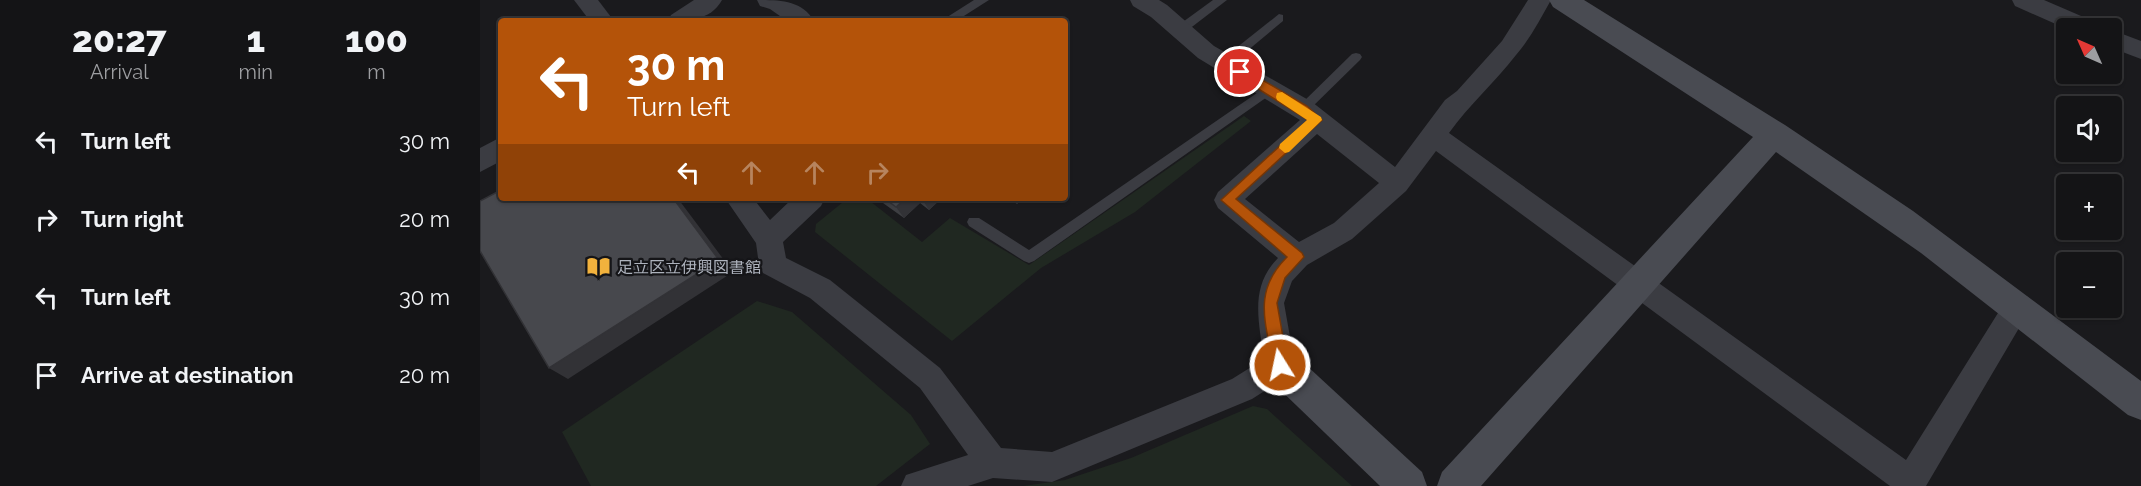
<!DOCTYPE html>
<meta charset="utf-8">
<style>
:root{--surface:#141416;--page:#1d1d1f;--text:#f1f3f6;--muted:#9d9ea1;--line:#333335}
body{margin:0;font-family:Raleway,"Noto Sans JP",sans-serif;background:var(--page);color:var(--text);height:100vh;display:flex;flex-direction:column;font-size:22px;white-space:nowrap}
*{box-sizing:border-box;margin:0}
p{font-size:20px;color:var(--muted)}
.icon{flex:none;width:33px;height:33px;fill:none;stroke:currentColor;stroke-width:2;stroke-linecap:round;stroke-linejoin:round}
.map{position:relative;flex:1;overflow:hidden}
.details{display:flex;flex-direction:column;background:var(--surface);width:480px}
.details>*{flex:none}
.top-card{position:absolute;left:18px;top:18px;width:570px;height:183px;border-radius:6px;box-shadow:0 2px 4px #0004,0 0 0 2px var(--line);background:#b45309;color:#fff;overflow:hidden}
.needle{width:39px;rotate:315deg}
.tools{position:absolute;left:1576px;top:18px;display:grid;gap:12px}
.tools a{display:grid;place-items:center;width:66px;height:66px;border-radius:6px;background:var(--surface);box-shadow:0 2px 4px #0004,0 0 0 2px var(--line);font-size:30px}
.pin{position:absolute;display:grid;place-items:center;width:51px;height:51px;color:#fff;margin:-26px;border:3px solid #fff;border-radius:50%;box-shadow:0 2px 6px #0007}
.me{position:absolute;width:66px;margin:-33px;rotate:350deg;stroke-linejoin:round;filter:drop-shadow(0 0 4px #0008)}
.turn{display:flex;align-items:center;gap:21px;height:126px;padding:0 30px;font-size:27px}
.turn .icon{width:78px;height:78px;stroke-width:2.5}
.turn b{display:block;font-size:42px;line-height:51px}
.lanes{display:flex;align-items:center;height:57px;padding:0 30px;background:#0003;justify-content:center;gap:30px;direction:ltr}
.lanes .off{opacity:.35}
.eta{display:flex;justify-content:space-evenly;align-items:center;height:102px;text-align:center}
.eta b{font-size:36px;font-weight:800;line-height:42px}
ul{padding:0;list-style:none}
li{display:flex;align-items:center;gap:18px;height:78px;padding:0 30px}
li div{flex:1}
li b{display:block;font-size:22px}
li em{font-style:normal}
main{display:flex;flex:1;min-height:0}
.map>svg:first-child{display:block}
.green{fill:#202821}
.lines{fill:none;stroke-linecap:round;stroke-linejoin:round}
.lane{fill:#3b3c42;fill-rule:evenodd}
.street{fill:#3b3c42;fill-rule:evenodd}
.secondary{fill:#494b52;fill-rule:evenodd}
.wall{fill:#3d3e42}
.shaded-wall{fill:#323236}
.building{fill:#47484d;stroke:#323236;stroke-width:1.5}
.route{fill:#b45309;stroke:#753606;stroke-width:1.5}
.slow{fill:#f59e0b}
.labels{text-anchor:middle;dominant-baseline:central;stroke-width:4.5;stroke-linejoin:round;paint-order:stroke}
.poi-label{font-size:16px;fill:#adb2bc;stroke:#151518;text-anchor:start}
</style>
<main>
<section class="details">
<div class="eta">
<div><b>20:27</b><p>Arrival</p></div>
<div><b>1</b><p>min</p></div>
<div><b>100</b><p>m</p></div>
</div>
<ul>
<li><svg class="icon" aria-label="left" viewBox="0 0 24 24"><path d="M17 20v-9H6M10 6l-5 5 5 5"/></svg><div><b>Turn left</b></div><em>30 m</em></li>
<li><svg class="icon" aria-label="right" viewBox="0 0 24 24"><path d="M7 20v-9h11M14 6l5 5-5 5"/></svg><div><b>Turn right</b></div><em>20 m</em></li>
<li><svg class="icon" aria-label="left" viewBox="0 0 24 24"><path d="M17 20v-9H6M10 6l-5 5 5 5"/></svg><div><b>Turn left</b></div><em>30 m</em></li>
<li><svg class="icon" aria-label="arrive" viewBox="0 0 24 24"><path d="M6 21V4h12l-3 4 3 4H6"/></svg><div><b>Arrive at destination</b></div><em>20 m</em></li>
</ul>
</section>
<div class="map">
<svg width="1661" height="486" viewBox="0 0 1661 486">
<rect width="100%" height="100%" fill="#1a1a1d"/>
<g class="green">
<polygon points="764,116 771,121 655,212 561,268 472,341 335,232 336,224 368,198 386,198 442,242 470,218 549,265"/>
<polygon points="277,301 312,312 431,415 450,444 396,486 111,486 82,432"/>
<polygon points="773,406 787,409 872,486 543,486 585,480 651,458"/>
</g>
<g class="lines">
<g class="lane">
<polygon points="494,0 509,0 476,21 461,21"/>
<polygon points="733,0 747,0 704,33 696,33 694,30 696,27"/>
<polygon points="799,14 803,15 803,21 749,66 741,66 739,63 741,60"/>
<polygon points="876,53 880,54 882,57 880,60 827,112 819,112 817,109 819,106 872,54"/>
<polygon points="790,84 796,89 794,92 554,261 549,263 544,261 489,226 487,222 489,218 499,218 549,250"/>
</g>
<g class="street">
<polygon points="94,0 118,0 134,21 110,21"/>
<path d="M214 0H242C230 21 208 21 188 21L191 15Z"/>
<path d="M277 0C299 0 322 0 334 21H307L290 9 280 6Z"/>
<path d="M650 0H679L687 5 734 46 832 102 915 167 965 100 977 91 1022 41 1048 0H1071C1061 18 1050 39 1036 55 1015 82 989 105 969 133L1426 460 1528 297 1538 293 1548 297 1552 306 1446 486H1410L956 151 926 191 872 239 827 265 812 281 804 303 815 365 810 375 772 399 572 482 513 478 488 486H421L426 475 488 455 440 388 330 298 283 273 279 265 276 243 245 198H273L290 220 313 198H345L341 206 303 242 306 258 350 280 460 368 521 448 572 452 752 379 784 359C779 322 769 287 798 258L738 208 734 200 738 192 820 120 718 58 671 17 653 6ZM837 134 899 183 854 223 819 242 765 199Z"/>
<polygon points="1532,0 1564,0 1615,22 1619,28 1587,29 1535,6"/>
<polygon points="1632,30 1661,41 1661,59 1632,48"/>
<polygon points="21,137 21,161 0,172 0,148"/>
</g>
<g class="secondary">
<polygon points="1069,0 1104,0 1305,125 1433,211 1661,381 1661,420 1648,415 1441,253 1296,152 1001,486 957,486 962,472 1273,137 1073,7"/>
<polygon points="800,348 813,353 942,472 947,486 900,486 787,377 782,365 787,353"/>
</g>
</g>
<g class="wall">
<polygon points="396,198 462,198 449,210 440,203 424,218"/>
<polygon points="528,198 543,198 537,204"/>
</g>
<g class="shaded-wall">
<polygon points="193,198 197,198 199,200 253,272 88,379 69,368"/>
<polygon points="426,198 437,198 440,203 424,218 416,207"/>
<polygon points="442,198 462,198 449,210 442,199"/>
<polygon points="534,198 543,198 537,204"/>
</g>
<g class="building">
<polygon points="21,190 21,198 193,198 239,260 69,368 0,251 0,201"/>
<polygon points="404,198 426,198 416,207"/>
</g>
<path class="route" d="M760 67 827 106 842 120 756 199 822 253 824 257 805 278 797 303 808 365 805 370 800 372 795 370 793 365C786 322 772 292 807 257L741 200 828 120 756 75 754 72Z"/>
<polygon class="slow" points="802,92 841,117 842,120 809,152 805,153 799,148 800,144 827,120 797,100 796,97 797,93"/>
<defs>
<symbol id="library-bare" viewBox="-9 -9 18 18"><path d="M-6-4Q-3-5.5-.7-3.5V5Q-3 3-6 4ZM6-4Q3-5.5 .7-3.5V5Q3 3 6 4Z" fill="#f2b23d" stroke="#151518" stroke-width="2.5" paint-order="stroke"/></symbol>
</defs>
<g fill-rule="evenodd">
<use href="#library-bare" x="102" y="250" width="33" height="33"/>
</g>
<g class="labels">
<g class="poi-label">
<text x="137" y="267">足立区立伊興図書館</text>
</g>
</g>
</svg>
<div class="tools">
<a><svg class="needle" viewBox="-14 -14 28 28"><path d="M0-13l5 13h-10z" fill="#e53935"/><path d="M0 13l5-13h-10z" fill="#9d9ea1"/></svg></a>
<a><svg class="icon" aria-label="sound" viewBox="0 0 24 24"><path d="M4 9h4l5-4v14l-5-4H4zM17 9q2 3 0 6"/></svg></a>
<a>+</a>
<a>−</a>
</div>
<div class="pin" style="left:760px;top:72px;background:#d93025"><svg class="icon" aria-label="arrive" viewBox="0 0 24 24"><path d="M6 21V4h12l-3 4 3 4H6"/></svg></div>
<svg class="me" style="left:800px;top:365px" viewBox="-20 -20 40 40"><circle r="17" fill="#b45309" stroke="#fff" stroke-width="3"/><path d="M0-11L8 9 0 5-8 9z" fill="#fff"/></svg>
<div class="top-card">
<div class="turn"><svg class="icon" aria-label="left" viewBox="0 0 24 24"><path d="M17 20v-9H6M10 6l-5 5 5 5"/></svg><div><b>30 m</b>Turn left</div></div>
<div class="lanes"><svg class="icon" aria-label="left" viewBox="0 0 24 24"><path d="M17 20v-9H6M10 6l-5 5 5 5"/></svg><svg class="icon off" aria-label="ahead" viewBox="0 0 24 24"><path d="M12 20V5M6 11l6-6 6 6"/></svg><svg class="icon off" aria-label="ahead" viewBox="0 0 24 24"><path d="M12 20V5M6 11l6-6 6 6"/></svg><svg class="icon off" aria-label="right" viewBox="0 0 24 24"><path d="M7 20v-9h11M14 6l5 5-5 5"/></svg></div>
</div>
</div>
</main>
